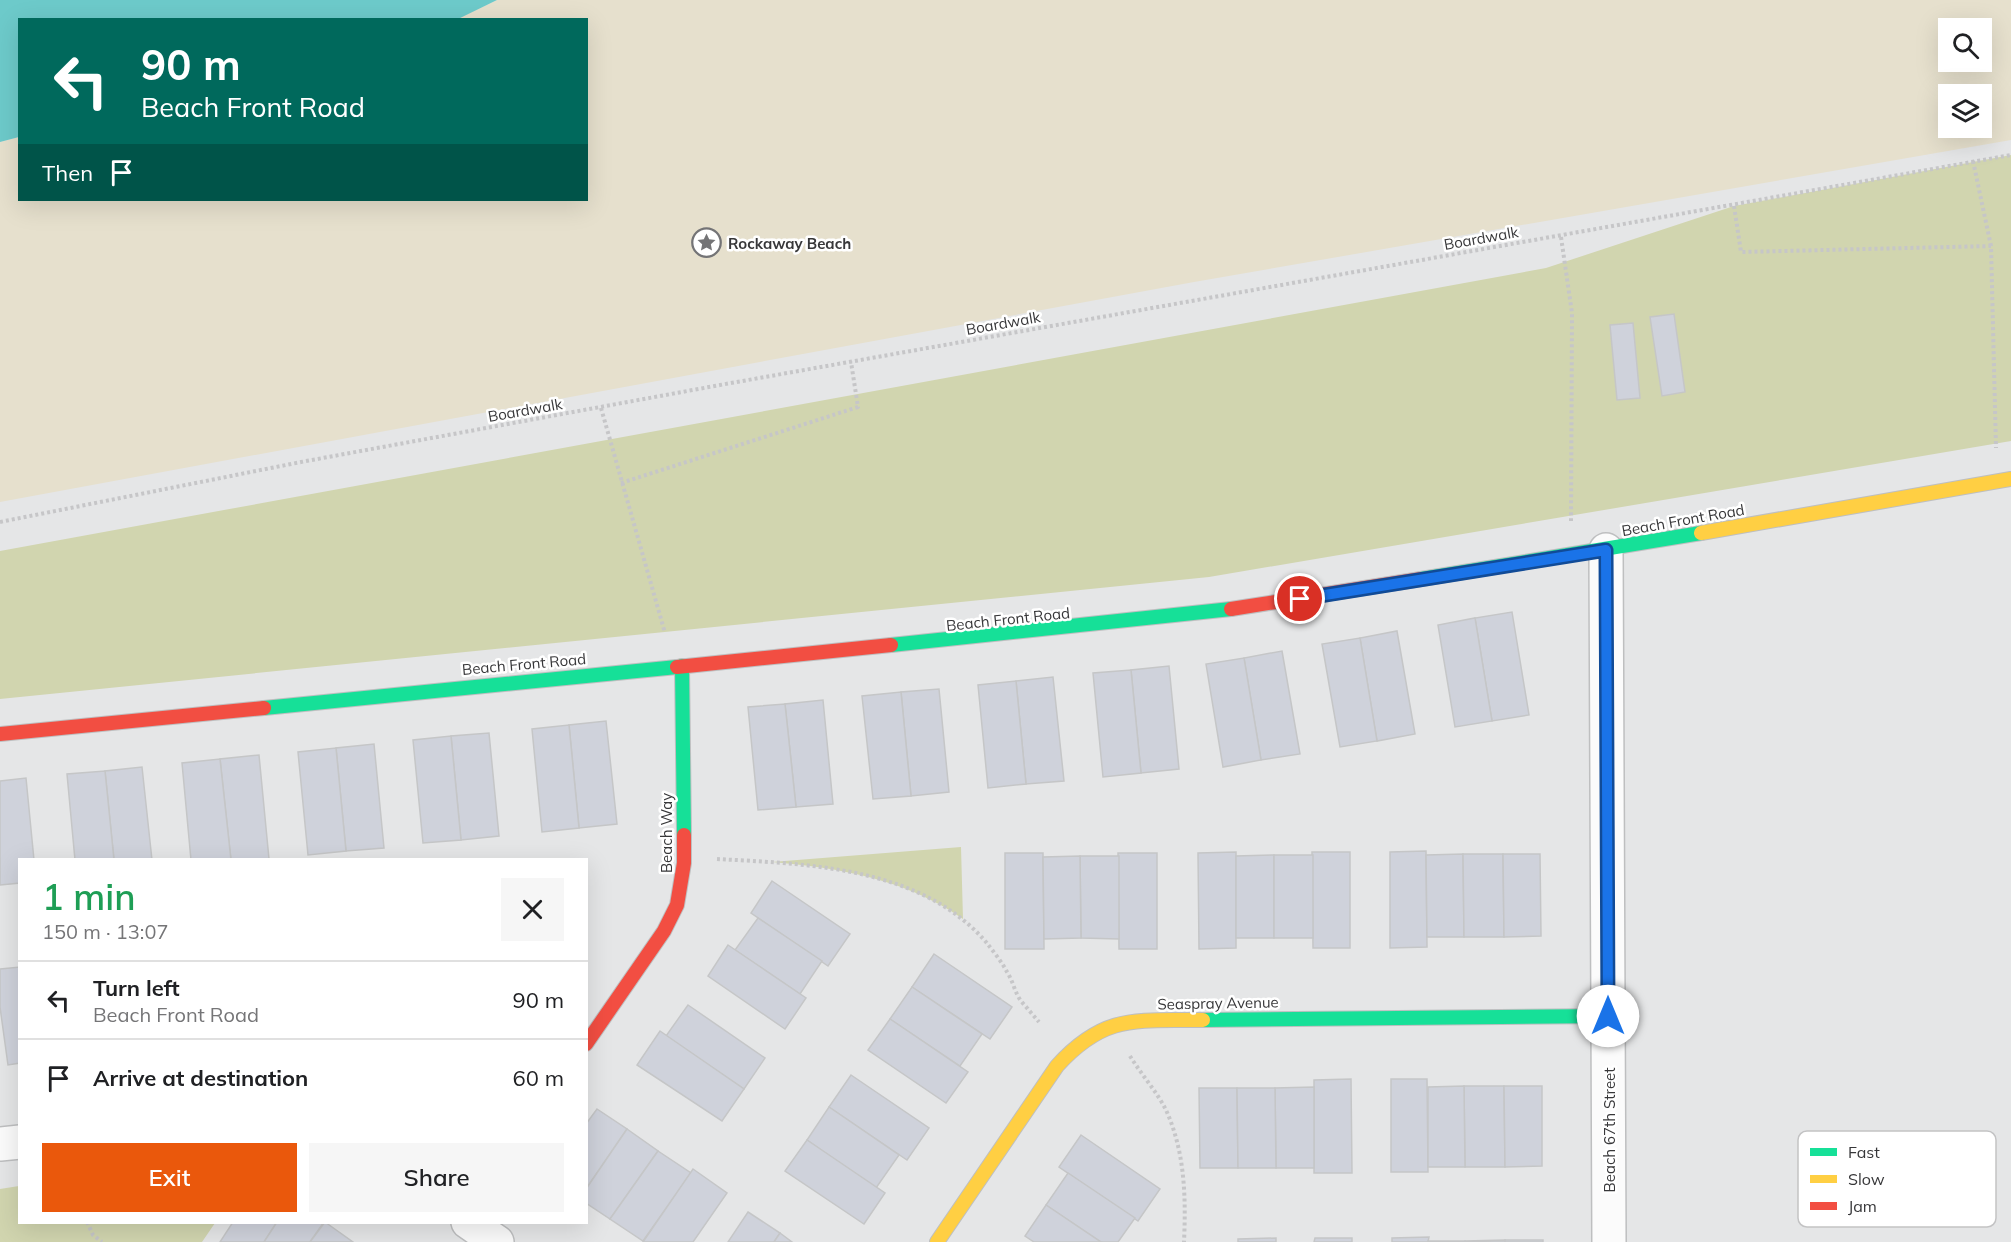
<!DOCTYPE html>
<meta charset="utf-8">
<style>
:root{--surface:#fff;--page:#f6f6f6;--text:#202124;--muted:#757577;--line:#e0e0e0;--accent:#ea580c}
body{margin:0;font-family:Mulish,sans-serif;background:var(--page);color:var(--text);height:100vh;display:flex;flex-direction:column;font-size:22px;white-space:nowrap}
*{box-sizing:border-box;margin:0}
p{font-size:20px;color:var(--muted)}
.icon{flex:none;width:33px;height:33px;fill:none;stroke:currentColor;stroke-width:2;stroke-linecap:round;stroke-linejoin:round}
.map{position:relative;flex:1;overflow:hidden}
.side{position:absolute;left:18px;top:858px;width:570px;height:366px;display:flex;flex-direction:column;background:var(--surface);border-radius:0px;box-shadow:0 6px 24px #0002}
.side>*{flex:none}
.top-card{position:absolute;left:18px;top:18px;width:570px;height:183px;border-radius:0px;box-shadow:0 6px 24px #0002;background:#00695c;color:#fff;overflow:hidden}
.buttons{position:absolute;left:1938px;top:18px;display:grid;gap:12px}
.buttons a{display:grid;place-items:center;width:54px;height:54px;border-radius:0px;background:var(--surface);box-shadow:0 6px 24px #0002;font-size:30px}
.pin{position:absolute;display:grid;place-items:center;width:51px;height:51px;color:#fff;margin:-26px;border:3px solid #fff;border-radius:50%;box-shadow:0 2px 6px #0007}
.me{position:absolute;width:66px;margin:-33px;rotate:0deg;stroke-linejoin:round;filter:drop-shadow(0 0 4px #0008)}
.turn{display:flex;align-items:center;gap:21px;height:126px;padding:0 24px;font-size:27px}
.turn .icon{width:78px;height:78px;stroke-width:2.5}
.turn b{display:block;font-size:42px;line-height:51px}
.then{display:flex;align-items:center;height:57px;padding:0 24px;background:#0003;gap:12px;font-size:22px}
.round{display:grid;place-items:center;flex:none;width:63px;height:63px;border-radius:0px;background:var(--page)}
.headline{display:flex;align-items:center;justify-content:space-between;height:102px;padding:0 24px}
h1{font-size:36px;font-weight:600;line-height:45px;color:#1e9e55}
.action{display:flex;gap:12px;margin-top:auto;padding:12px 24px}
.action a{flex:1;height:69px;border-radius:0px;background:var(--accent);color:#fff;font-size:24px;font-weight:600;line-height:69px;text-align:center}
.action a+a{background:var(--page);color:var(--text)}
ul{padding:0;list-style:none}
li{display:flex;align-items:center;gap:18px;height:78px;padding:0 24px;border-top:2px solid var(--line)}
li div{flex:1}
li b{display:block;font-size:22px}
li em{font-style:normal}
.map>svg:first-child{display:block}
.green{fill:#d1d5af}
.sand{fill:#e6e0cd;fill-rule:evenodd}
.water{fill:#6dcaca}
.building{fill:#cfd2db;stroke:#c5c6c7;stroke-width:1.5}
.lines{fill:none;stroke-linecap:round;stroke-linejoin:round}
.street-casing{stroke:#bebfc0;stroke-width:36}
.fast-casing{stroke:#bebfc0;stroke-width:16}
.slow-casing{stroke:#bebfc0;stroke-width:16}
.jam-casing{stroke:#bebfc0;stroke-width:16}
.path{stroke:#c6c6c8;stroke-width:4;stroke-dasharray:3 3;stroke-linecap:butt}
.street{stroke:#fbfbfb;stroke-width:33}
.fast{stroke:#16e098;stroke-width:14}
.slow{stroke:#ffcf43;stroke-width:14}
.jam{stroke:#f24e42;stroke-width:14}
.route-casing{stroke:#114b97;stroke-width:15}
.route{stroke:#1a73e8;stroke-width:10}
.labels{text-anchor:middle;dominant-baseline:central;stroke-width:5;stroke-linejoin:round;paint-order:stroke}
.street-label{font-size:15px;fill:#373739;stroke:#fff}
.poi-label{font-size:15px;font-weight:bold;fill:#373739;stroke:#fff;text-anchor:start}
.key{fill:#fff;stroke:#c3c3c4;stroke-width:1.5}
.key-label{font-size:16px;fill:#373739}
</style>
<div class="map">
<svg width="2011" height="1242" viewBox="0 0 2011 1242">
<rect width="100%" height="100%" fill="#e5e6e7"/>
<g class="green">
<polygon points="2011,155 2011,441 1209,577 0,699 0,551 1546,268 1734,206"/>
<path d="M961 847 963 919C906 879 840 868 772 862Z"/>
<polygon points="19,1186 20,1222 215,1223 202,1242 0,1242 0,1189"/>
</g>
<path class="sand" d="M497 0H2011V140L1194 282 0 502V142L19 137 20 200H586V20L456 19ZM1948 28H1982V62H1948ZM1948 94H1982V128H1948Z"/>
<polygon class="water" points="0,0 497,0 456,20 20,20 19,137 0,142"/>
<g class="building">
<polygon points="1674,314 1685,392 1662,396 1650,317"/>
<polygon points="1633,323 1640,398 1617,400 1610,325"/>
<polygon points="1512,612 1529,715 1492,721 1475,618"/>
<polygon points="1475,618 1492,721 1455,727 1438,625"/>
<polygon points="1397,631 1415,734 1377,741 1360,638"/>
<polygon points="1360,638 1377,741 1340,747 1322,644"/>
<polygon points="1282,651 1300,754 1261,760 1244,658"/>
<polygon points="1244,658 1261,760 1223,767 1206,664"/>
<polygon points="1169,666 1179,769 1141,773 1131,670"/>
<polygon points="1131,670 1141,773 1103,777 1093,673"/>
<polygon points="1053,677 1064,781 1026,784 1016,681"/>
<polygon points="1016,681 1026,784 988,788 978,685"/>
<polygon points="939,689 949,792 911,796 901,692"/>
<polygon points="901,692 911,796 873,799 862,696"/>
<polygon points="823,700 833,804 796,807 785,704"/>
<polygon points="785,704 796,807 758,810 748,707"/>
<polygon points="606,721 617,824 579,828 569,725"/>
<polygon points="569,725 579,828 542,832 532,729"/>
<polygon points="489,733 499,836 461,840 451,736"/>
<polygon points="451,736 461,840 423,843 413,740"/>
<polygon points="374,744 384,848 346,851 336,748"/>
<polygon points="336,748 346,851 308,855 298,752"/>
<polygon points="259,755 269,859 231,860 220,759"/>
<polygon points="220,759 231,860 191,860 182,763"/>
<polygon points="142,767 152,860 114,860 105,771"/>
<polygon points="105,771 114,860 75,860 67,774"/>
<polygon points="26,778 34,860 20,860 20,883 0,885 0,781"/>
<polygon points="1426,851 1427,947 1390,948 1390,852"/>
<polygon points="1236,852 1236,948 1199,949 1198,853"/>
<polygon points="1312,852 1350,852 1350,948 1313,948"/>
<polygon points="1005,853 1043,853 1044,949 1005,949"/>
<polygon points="1118,853 1157,853 1157,949 1119,949"/>
<polygon points="1463,854 1464,937 1427,937 1426,855"/>
<polygon points="1463,854 1503,854 1504,937 1464,937"/>
<polygon points="1503,854 1540,854 1541,936 1504,937"/>
<polygon points="1274,855 1274,938 1236,938 1236,856"/>
<rect x="1274" y="855" width="39" height="83"/>
<polygon points="1080,856 1119,856 1119,939 1081,938"/>
<polygon points="1080,856 1081,938 1044,939 1043,857"/>
<polygon points="772,881 850,934 828,966 751,913"/>
<polygon points="758,918 822,961 800,994 735,950"/>
<polygon points="728,945 806,998 785,1029 708,976"/>
<polygon points="934,954 1012,1007 990,1039 912,987"/>
<polygon points="20,967 20,1063 8,1065 0,1007 0,969"/>
<polygon points="912,987 982,1034 960,1066 890,1019"/>
<polygon points="688,1005 765,1058 744,1089 666,1036"/>
<polygon points="890,1019 968,1072 946,1103 868,1050"/>
<polygon points="660,1031 744,1089 722,1121 637,1065"/>
<polygon points="851,1075 929,1128 907,1160 829,1107"/>
<polygon points="1351,1079 1352,1173 1314,1173 1314,1080"/>
<polygon points="1391,1079 1427,1079 1428,1172 1391,1172"/>
<polygon points="1464,1086 1504,1086 1505,1167 1465,1167"/>
<polygon points="1464,1086 1465,1167 1428,1167 1428,1087"/>
<polygon points="1504,1086 1542,1086 1542,1166 1505,1167"/>
<polygon points="1314,1087 1314,1168 1276,1168 1275,1088"/>
<polygon points="1199,1088 1237,1088 1238,1168 1200,1168"/>
<polygon points="1237,1088 1275,1088 1276,1168 1238,1168"/>
<polygon points="829,1107 899,1155 876,1188 807,1140"/>
<polygon points="597,1109 627,1129 586,1189 586,1124"/>
<polygon points="627,1129 658,1151 610,1219 586,1203 586,1189"/>
<polygon points="1081,1135 1160,1189 1138,1221 1059,1167"/>
<polygon points="807,1140 885,1193 864,1224 785,1171"/>
<polygon points="658,1151 691,1173 643,1241 610,1219"/>
<polygon points="693,1169 727,1193 693,1242 643,1242"/>
<polygon points="1068,1173 1135,1218 1118,1242 1101,1242 1046,1205"/>
<polygon points="1046,1205 1101,1242 1034,1242 1025,1236"/>
<polygon points="748,1212 780,1233 774,1242 728,1242"/>
<polygon points="233,1222 277,1222 264,1242 220,1242"/>
<polygon points="277,1222 324,1222 310,1242 264,1242"/>
<polygon points="325,1222 353,1242 310,1242"/>
<polygon points="780,1233 792,1242 774,1242"/>
<polygon points="1429,1237 1428,1242 1392,1242 1392,1238"/>
<polygon points="1276,1238 1276,1242 1238,1242 1238,1239"/>
<polygon points="1315,1238 1352,1238 1352,1242 1314,1242"/>
<polygon points="1505,1240 1505,1242 1465,1242 1465,1241"/>
<rect x="1505" y="1240" width="38" height="2"/>
<rect x="1428" y="1241" width="37" height="1"/>
</g>
<g class="lines">
<defs>
<g id="street">
<polyline points="1606,550 1609,1242"/>
<polyline points="0,1144 20,1142"/>
<polyline points="468,1222 497,1242"/>
</g>
<g id="fast">
<polyline points="1421,579 1701,533"/>
<polyline points="891,645 1231,609"/>
<polyline points="682,666 684,835"/>
<polyline points="264,708 677,667"/>
<polyline points="1203,1020 1608,1016"/>
</g>
<g id="slow">
<polyline points="1701,533 2011,479"/>
<path d="M937 1242 1057 1066C1105 1013 1137 1021 1203 1020"/>
</g>
<g id="jam">
<polyline points="1231,609 1421,579"/>
<polyline points="677,667 891,645"/>
<polyline points="0,734 264,708"/>
<polyline points="586,1044 664,931 677,905 684,863 684,835"/>
</g>
</defs>
<use href="#street" class="street-casing"/>
<use href="#fast" class="fast-casing"/>
<use href="#slow" class="slow-casing"/>
<use href="#jam" class="jam-casing"/>
<g class="path">
<polyline points="1973,161 1991,246 1996,448"/>
<polyline points="1734,206 1741,252 1991,246"/>
<polyline points="1561,237 1572,313 1571,521"/>
<polyline points="601,408 665,633"/>
<polyline points="621,483 858,407 851,362"/>
<polyline points="0,522 301,462 720,385 2011,155"/>
<path d="M717 859C809 864 921 867 986 942 993 951 1002 962 1007 972 1013 981 1015 993 1021 1001 1027 1008 1033 1015 1039 1022"/>
<path d="M1130 1056C1141 1074 1157 1092 1166 1110 1185 1152 1186 1197 1184 1242"/>
<polyline points="87,1222 93,1235 102,1242"/>
</g>
<use href="#street" class="street"/>
<use href="#fast" class="fast"/>
<use href="#slow" class="slow"/>
<use href="#jam" class="jam"/>
</g>
<g class="lines">
<defs>
<polyline id="route" points="1300,599 1606,550 1608,1016"/>
</defs>
<use href="#route" class="route-casing"/>
<use href="#route" class="route"/>
</g>
<defs>
<symbol id="sight-ring" viewBox="-11 -11 22 22"><circle r="9.5" fill="#fff" stroke="#747476" stroke-width="1.5"/><path d="M0-6L1.8-2.2L6-1.7L2.9 1.2L3.7 5.4L0 3.3L-3.7 5.4L-2.9 1.2L-6-1.7L-1.8-2.2Z" fill="#747476"/></symbol>
</defs>
<g fill-rule="evenodd">
<use href="#sight-ring" x="690" y="226" width="33" height="33"/>
</g>
<g class="labels">
<g class="street-label">
<text transform="translate(1481 238) rotate(-10)">Boardwalk</text>
<text transform="translate(1003 323) rotate(-10)">Boardwalk</text>
<text transform="translate(525 410) rotate(-10)">Boardwalk</text>
<text transform="translate(1683 520) rotate(-10)">Beach Front Road</text>
<text transform="translate(1008 619) rotate(-6)">Beach Front Road</text>
<text transform="translate(524 664) rotate(-5)">Beach Front Road</text>
<text transform="translate(666 833) rotate(-90)">Beach Way</text>
<text transform="translate(1218 1003) rotate(-1)">Seaspray Avenue</text>
<text transform="translate(1609 1130) rotate(-90)">Beach 67th Street</text>
</g>
<g class="poi-label">
<text x="728" y="243">Rockaway Beach</text>
</g>
</g>
<rect x="1798" y="1131" width="198" height="96" rx="9" class="key"/>
<rect x="1810" y="1148" width="27" height="8" fill="#16e098"/>
<rect x="1810" y="1175" width="27" height="8" fill="#ffcf43"/>
<rect x="1810" y="1202" width="27" height="8" fill="#f24e42"/>
<g class="key-label">
<text x="1848" y="1158">Fast</text>
<text x="1848" y="1185">Slow</text>
<text x="1848" y="1212">Jam</text>
</g>
</svg>
<div class="buttons">
<a><svg class="icon" aria-label="search" viewBox="0 0 24 24"><circle cx="10" cy="10" r="6"/><path d="M15 15l6 6"/></svg></a>
<a><svg class="icon" aria-label="layers" viewBox="0 0 24 24"><path d="M12 4l9 5-9 5-9-5zM3 14l9 5 9-5"/></svg></a>
</div>
<div class="pin" style="left:1300px;top:599px;background:#d93025"><svg class="icon" aria-label="arrive" viewBox="0 0 24 24"><path d="M6 21V4h12l-3 4 3 4H6"/></svg></div>
<svg class="me" style="left:1608px;top:1016px" viewBox="-20 -20 40 40"><circle r="19" fill="#fff"/><path d="M0-13L10 11 0 6-10 11z" fill="#1a73e8"/></svg>
<div class="top-card">
<div class="turn"><svg class="icon" aria-label="left" viewBox="0 0 24 24"><path d="M17 20v-9H6M10 6l-5 5 5 5"/></svg><div><b>90 m</b>Beach Front Road</div></div>
<div class="then">Then<svg class="icon" aria-label="arrive" viewBox="0 0 24 24"><path d="M6 21V4h12l-3 4 3 4H6"/></svg></div>
</div>
<section class="side">
<div class="headline"><div><h1>1 min</h1><p>150 m · 13:07</p></div><a class="round"><svg class="icon" aria-label="close" viewBox="0 0 24 24"><path d="M6 6l12 12M18 6L6 18"/></svg></a></div>
<ul>
<li><svg class="icon" aria-label="left" viewBox="0 0 24 24"><path d="M17 20v-9H6M10 6l-5 5 5 5"/></svg><div><b>Turn left</b><p>Beach Front Road</p></div><em>90 m</em></li>
<li><svg class="icon" aria-label="arrive" viewBox="0 0 24 24"><path d="M6 21V4h12l-3 4 3 4H6"/></svg><div><b>Arrive at destination</b></div><em>60 m</em></li>
</ul>
<div class="action"><a>Exit</a><a>Share</a></div>
</section>
</div>
